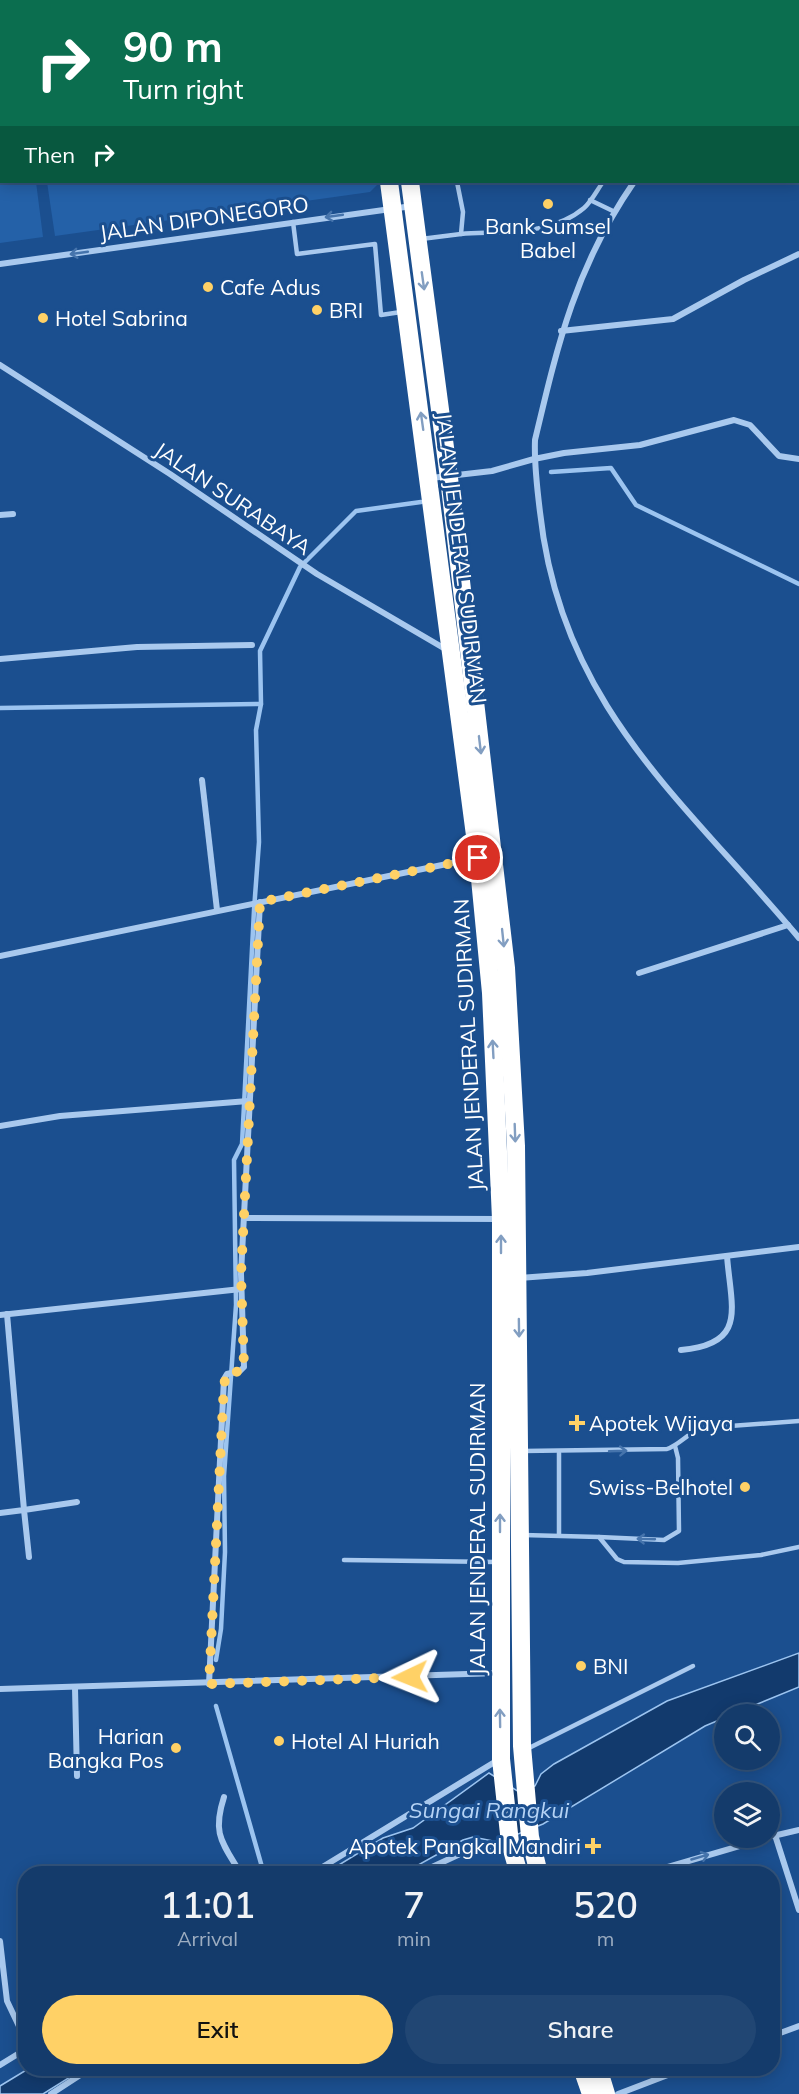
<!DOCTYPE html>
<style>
:root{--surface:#143b6b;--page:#214673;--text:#f1f3f6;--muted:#9dadc1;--line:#33557e;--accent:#ffd166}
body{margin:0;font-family:Mulish,sans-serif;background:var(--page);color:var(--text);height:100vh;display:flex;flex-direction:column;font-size:22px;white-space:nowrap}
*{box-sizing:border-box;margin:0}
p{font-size:20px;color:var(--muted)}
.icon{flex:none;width:33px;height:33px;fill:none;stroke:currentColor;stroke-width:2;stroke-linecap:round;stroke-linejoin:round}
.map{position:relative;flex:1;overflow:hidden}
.sheet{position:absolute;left:18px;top:1866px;width:762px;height:210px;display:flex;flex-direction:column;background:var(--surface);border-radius:24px;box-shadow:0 3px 15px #0003,0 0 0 2px var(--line)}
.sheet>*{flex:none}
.top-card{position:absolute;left:0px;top:0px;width:800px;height:183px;box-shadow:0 3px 15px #0003,0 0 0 2px var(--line);background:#0b6e4f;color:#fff;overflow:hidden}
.buttons{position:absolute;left:714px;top:1704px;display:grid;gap:12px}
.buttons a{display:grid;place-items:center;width:66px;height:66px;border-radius:50%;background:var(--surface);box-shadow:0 3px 15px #0003,0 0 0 2px var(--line);font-size:30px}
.pin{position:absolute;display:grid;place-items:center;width:51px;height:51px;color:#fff;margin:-26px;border:3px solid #fff;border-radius:50%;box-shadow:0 2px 6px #0007}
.me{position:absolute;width:66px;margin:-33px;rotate:268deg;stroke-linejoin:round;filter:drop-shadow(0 0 4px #0008)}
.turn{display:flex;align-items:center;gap:21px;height:126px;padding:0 24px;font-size:27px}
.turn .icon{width:78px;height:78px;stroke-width:2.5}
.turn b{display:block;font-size:42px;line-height:51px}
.then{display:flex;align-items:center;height:57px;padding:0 24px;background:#0003;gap:12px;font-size:22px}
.eta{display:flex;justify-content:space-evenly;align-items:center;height:102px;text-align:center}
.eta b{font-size:36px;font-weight:600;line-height:42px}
.action{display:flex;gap:12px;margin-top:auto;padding:12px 24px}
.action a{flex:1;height:69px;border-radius:36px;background:var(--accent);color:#111;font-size:24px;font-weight:600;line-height:69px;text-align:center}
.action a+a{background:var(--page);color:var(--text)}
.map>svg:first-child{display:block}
.green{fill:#2461a8}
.water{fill:#123a6d;stroke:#9cc4f0;stroke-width:1.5}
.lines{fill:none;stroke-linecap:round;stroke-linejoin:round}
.stream{stroke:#9cc4f0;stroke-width:4.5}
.lane{stroke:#a9c9ee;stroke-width:4.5}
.street{stroke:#a9c9ee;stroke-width:6}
.highway{stroke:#fff;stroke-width:18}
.oneway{stroke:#4674ac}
.oneway2{stroke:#829ec1}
.route{stroke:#ffd166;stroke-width:10;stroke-dasharray:0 18}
.poi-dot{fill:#ffd166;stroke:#1b4f8f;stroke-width:2}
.labels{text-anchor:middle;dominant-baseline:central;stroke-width:6;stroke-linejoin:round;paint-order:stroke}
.street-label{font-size:21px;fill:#fff;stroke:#1b4f8f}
.poi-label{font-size:21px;fill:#fff;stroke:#1b4f8f;text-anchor:start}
.water-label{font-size:22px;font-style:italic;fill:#b5d3f5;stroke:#1b4f8f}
</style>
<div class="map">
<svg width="799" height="2094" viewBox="0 0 799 2094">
<rect width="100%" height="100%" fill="#1b4f8f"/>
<g class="green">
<polygon points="0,41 2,182 36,182 43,237 0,243"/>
<polygon points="47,182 376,182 377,185 370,192 55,236"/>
</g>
<g class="water">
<polygon points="799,1653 799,1687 733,1714 724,1714 724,1718 705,1726 543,1824 498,1842 473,1837 463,1840 404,1873 324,1874 383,1838 413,1828 489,1773 519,1792 535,1786 541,1774 554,1764 667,1701"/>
<polygon points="28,2069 28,2068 83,2069 43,2094 0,2094 0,2086"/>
</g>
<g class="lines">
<g class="stream">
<polyline points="551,472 611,468 636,505 799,584"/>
<polyline points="0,708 261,704"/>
<polyline points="216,1660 221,1629 225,1552 224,1476 236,1305 234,1160 242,1144 254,910 259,842 256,730 261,704 260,651 300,567 356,511 421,502"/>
<polyline points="216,1706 264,1874"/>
</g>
<g class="lane">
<polyline points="652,0 654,2"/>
<polyline points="126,2 127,0"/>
<polyline points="433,2 451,0"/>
<polyline points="590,200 615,212"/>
<polyline points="293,222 297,254 375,244 381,315 401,312"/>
<path d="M461 234C501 231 551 236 584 208 592 201 597 190 603 182"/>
<polyline points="421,239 461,234 463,212 457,182"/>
<path d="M523 1451 667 1449C681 1444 688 1432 703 1428L799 1421"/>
<polyline points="523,1535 599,1537 617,1559 624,1562 678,1563 761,1555 799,1547"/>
<polyline points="559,1535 559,1453"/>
<polyline points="599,1537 664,1540 679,1531 678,1458 675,1446"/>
<polyline points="344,1560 497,1562"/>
<polyline points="527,1749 693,1666"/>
</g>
<g class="street">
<polyline points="737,0 738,2"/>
<polyline points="150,2 162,0"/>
<polyline points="781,2 782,0"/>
<polyline points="0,21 2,21"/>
<path d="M634 182C576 266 558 343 535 440 534 464 537 488 540 512 561 706 683 799 799 938"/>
<polyline points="0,264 412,206"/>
<polyline points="561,331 673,319 744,280 799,254"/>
<polyline points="0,365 170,474 317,574 447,650"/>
<polyline points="431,478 492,471 534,459 564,453 640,445 734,420 750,425 779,456 799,459"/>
<polyline points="0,515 13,514"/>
<polyline points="0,659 137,647 252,645"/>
<polyline points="202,780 217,910"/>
<polyline points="0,956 476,858"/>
<polyline points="639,973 788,925"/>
<polyline points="0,1126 60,1116 248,1101"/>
<polyline points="244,1218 500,1219"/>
<polyline points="519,1278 587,1273 799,1247"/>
<polyline points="0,1315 241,1289"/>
<path d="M681 1350C748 1344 731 1308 727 1256"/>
<polyline points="0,1513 24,1510 7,1314"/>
<polyline points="29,1557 24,1510 77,1502"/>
<polyline points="209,1684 224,1379 227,1374 240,1371 244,1367 241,1274 260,902"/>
<polyline points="75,1688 77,1776"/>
<polyline points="0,1689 499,1673"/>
<path d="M224 1797C212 1834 222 1842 241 1874"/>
<polyline points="775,1835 799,1910"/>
<polyline points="773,1836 799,1830"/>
<polyline points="311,1874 498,1760"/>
<polyline points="417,1874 460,1854 511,1849"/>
<polyline points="644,1874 767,1838"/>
<polyline points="0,1941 7,2001 26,2041"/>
<polyline points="772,2036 799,2026"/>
<polyline points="0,2065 26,2049"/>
<polyline points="51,2094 91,2068"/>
<polyline points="618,2094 686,2068"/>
</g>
<g class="highway">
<polyline points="367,0 367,2"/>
<polyline points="388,0 388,2"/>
<polyline points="389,182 478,858 491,993 501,1219 501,1759 510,1843 519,1874"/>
<polyline points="410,182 449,478 506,968 516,1146 522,1746 530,1837 539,1874"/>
<polyline points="582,2068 591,2094"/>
<polyline points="598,2068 606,2094"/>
</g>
</g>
<defs><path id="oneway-shaft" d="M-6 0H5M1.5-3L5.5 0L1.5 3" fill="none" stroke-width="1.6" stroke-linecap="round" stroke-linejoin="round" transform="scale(1.5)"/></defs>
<g class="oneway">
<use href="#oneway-shaft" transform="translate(334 216) rotate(172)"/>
<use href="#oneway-shaft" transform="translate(79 253) rotate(172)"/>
<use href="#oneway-shaft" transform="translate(618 1451) rotate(-2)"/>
<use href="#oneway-shaft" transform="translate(646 1539) rotate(-178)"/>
<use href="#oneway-shaft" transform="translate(700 1857) rotate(-16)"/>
</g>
<g class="oneway2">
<use href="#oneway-shaft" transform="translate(423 281) rotate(82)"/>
<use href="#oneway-shaft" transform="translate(422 421) rotate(-98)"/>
<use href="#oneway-shaft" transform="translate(480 745) rotate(83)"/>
<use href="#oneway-shaft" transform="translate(503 938) rotate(84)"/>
<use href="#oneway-shaft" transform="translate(493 1049) rotate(-93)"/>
<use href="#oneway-shaft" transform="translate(515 1133) rotate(88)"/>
<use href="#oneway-shaft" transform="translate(501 1244) rotate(-90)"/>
<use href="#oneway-shaft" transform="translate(519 1328) rotate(89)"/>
<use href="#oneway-shaft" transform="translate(500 1523) rotate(-90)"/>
<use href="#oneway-shaft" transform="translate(500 1718) rotate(-91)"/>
</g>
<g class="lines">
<polyline class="route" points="410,1677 209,1684 224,1384 227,1374 240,1371 244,1367 241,1274 260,902 478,858"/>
</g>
<g class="poi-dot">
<circle cx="548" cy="204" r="6"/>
<circle cx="208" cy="287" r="6"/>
<circle cx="317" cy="310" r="6"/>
<circle cx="43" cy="318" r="6"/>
<path d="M574 1414h6v6h6v6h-6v6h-6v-6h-6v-6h6z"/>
<circle cx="745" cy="1487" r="6"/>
<circle cx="581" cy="1666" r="6"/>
<circle cx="279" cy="1741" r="6"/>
<circle cx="176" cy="1748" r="6"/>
<path d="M590 1837h6v6h6v6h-6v6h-6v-6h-6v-6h6z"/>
</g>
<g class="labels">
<g class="street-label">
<text transform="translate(204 218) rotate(-8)">JALAN DIPONEGORO</text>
<text transform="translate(233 498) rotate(34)">JALAN SURABAYA</text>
<text transform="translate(462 558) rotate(83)">JALAN JENDERAL SUDIRMAN</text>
<text transform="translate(468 1045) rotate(-93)">JALAN JENDERAL SUDIRMAN</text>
<text transform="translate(477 1529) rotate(-90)">JALAN JENDERAL SUDIRMAN</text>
</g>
<g class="poi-label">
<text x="548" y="226" text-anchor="middle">Bank Sumsel<tspan x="548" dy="24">Babel</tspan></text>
<text x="220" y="287">Cafe Adus</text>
<text x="329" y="310">BRI</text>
<text x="55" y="318">Hotel Sabrina</text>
<text x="589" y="1423">Apotek Wijaya</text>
<text x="733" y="1487" text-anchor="end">Swiss-Belhotel</text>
<text x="593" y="1666">BNI</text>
<text x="164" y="1736" text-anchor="end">Harian<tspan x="164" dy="24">Bangka Pos</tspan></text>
<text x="291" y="1741">Hotel Al Huriah</text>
<text x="581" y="1846" text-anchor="end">Apotek Pangkal Mandiri</text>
</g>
<g class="water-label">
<text x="489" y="1810">Sungai Rangkui</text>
</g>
</g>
</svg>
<div class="buttons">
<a><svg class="icon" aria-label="search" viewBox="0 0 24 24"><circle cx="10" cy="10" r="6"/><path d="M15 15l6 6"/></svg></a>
<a><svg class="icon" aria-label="layers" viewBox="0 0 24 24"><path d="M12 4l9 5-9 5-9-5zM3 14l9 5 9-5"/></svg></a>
</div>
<div class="pin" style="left:478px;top:858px;background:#d93025"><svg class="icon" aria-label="arrive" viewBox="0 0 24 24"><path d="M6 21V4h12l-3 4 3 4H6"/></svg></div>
<svg class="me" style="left:410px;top:1677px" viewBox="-20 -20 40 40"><path d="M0-17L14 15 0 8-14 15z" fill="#ffd166" stroke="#fff" stroke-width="4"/></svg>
<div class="top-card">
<div class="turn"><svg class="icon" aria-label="right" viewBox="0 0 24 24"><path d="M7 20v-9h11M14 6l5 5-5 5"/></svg><div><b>90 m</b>Turn right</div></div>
<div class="then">Then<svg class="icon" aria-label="right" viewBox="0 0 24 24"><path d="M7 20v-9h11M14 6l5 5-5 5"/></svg></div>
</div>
<section class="sheet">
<div class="eta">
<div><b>11:01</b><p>Arrival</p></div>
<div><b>7</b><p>min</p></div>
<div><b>520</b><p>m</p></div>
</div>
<div class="action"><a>Exit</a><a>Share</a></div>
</section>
</div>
